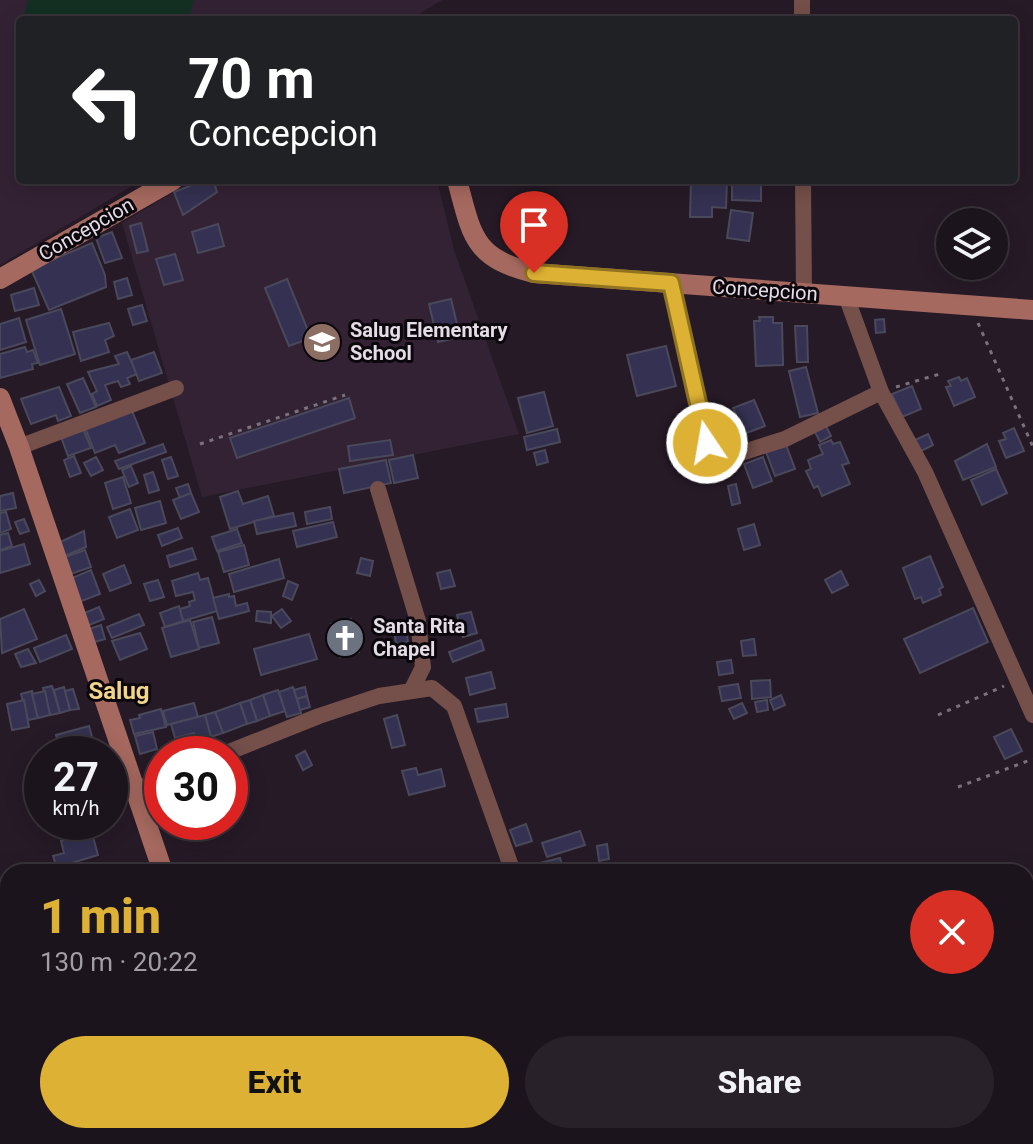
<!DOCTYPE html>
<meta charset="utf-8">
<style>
:root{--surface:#1c141d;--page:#29212a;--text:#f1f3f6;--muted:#a09ea4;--line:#3a333b;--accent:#ddb133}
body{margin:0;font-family:Roboto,sans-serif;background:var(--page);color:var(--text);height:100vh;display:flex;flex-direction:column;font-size:30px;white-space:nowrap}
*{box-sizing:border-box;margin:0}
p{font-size:26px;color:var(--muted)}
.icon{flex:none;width:44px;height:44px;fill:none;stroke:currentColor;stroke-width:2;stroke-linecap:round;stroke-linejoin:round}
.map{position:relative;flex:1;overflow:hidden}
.panel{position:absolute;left:0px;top:864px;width:1034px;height:280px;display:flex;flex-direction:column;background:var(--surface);border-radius:24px 24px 0 0;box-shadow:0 4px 20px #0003,0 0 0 2px var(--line)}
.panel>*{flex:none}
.top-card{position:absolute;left:16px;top:16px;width:1002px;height:168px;border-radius:8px;box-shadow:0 4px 20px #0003,0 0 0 2px var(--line);background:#202124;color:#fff;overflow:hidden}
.buttons{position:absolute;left:936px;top:208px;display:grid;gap:16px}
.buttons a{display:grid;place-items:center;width:72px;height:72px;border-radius:50%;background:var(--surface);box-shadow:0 4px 20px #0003,0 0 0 2px var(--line);font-size:40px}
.speed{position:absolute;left:24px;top:736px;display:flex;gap:16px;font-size:40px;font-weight:700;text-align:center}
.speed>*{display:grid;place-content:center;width:104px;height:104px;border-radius:50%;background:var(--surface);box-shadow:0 4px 20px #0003,0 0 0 2px var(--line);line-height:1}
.speed small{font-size:20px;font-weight:400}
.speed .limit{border:12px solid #d22;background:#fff;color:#111}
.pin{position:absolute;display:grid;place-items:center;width:68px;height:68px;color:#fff;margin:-82px -34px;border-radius:50% 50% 50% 0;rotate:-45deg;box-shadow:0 0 8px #0007}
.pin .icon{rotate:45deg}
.me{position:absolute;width:88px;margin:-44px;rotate:348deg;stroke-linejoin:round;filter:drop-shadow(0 0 6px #0008)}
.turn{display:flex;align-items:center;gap:28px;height:168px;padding:0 40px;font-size:36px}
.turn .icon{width:104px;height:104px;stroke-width:2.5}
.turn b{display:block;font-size:56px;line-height:68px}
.round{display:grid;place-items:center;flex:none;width:84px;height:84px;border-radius:42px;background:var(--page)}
.overview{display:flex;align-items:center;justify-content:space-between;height:136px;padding:0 40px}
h1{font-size:48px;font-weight:800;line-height:60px;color:var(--accent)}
.cta{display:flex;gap:16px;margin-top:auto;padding:16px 40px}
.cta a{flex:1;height:92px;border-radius:48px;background:var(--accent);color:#111;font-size:32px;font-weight:800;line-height:92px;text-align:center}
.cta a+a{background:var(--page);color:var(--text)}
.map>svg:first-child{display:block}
.built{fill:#332234}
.green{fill:#133023}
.building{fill:#343152;stroke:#4a495b;stroke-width:2}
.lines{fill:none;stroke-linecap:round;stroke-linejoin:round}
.path{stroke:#7b717c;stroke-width:3;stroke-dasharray:4 6;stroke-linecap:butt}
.street{stroke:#754f49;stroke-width:16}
.secondary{stroke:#a6695f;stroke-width:20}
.route-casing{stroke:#907321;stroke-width:20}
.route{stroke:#ddb133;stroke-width:14}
.labels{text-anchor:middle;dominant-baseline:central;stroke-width:6;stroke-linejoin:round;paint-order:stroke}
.street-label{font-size:20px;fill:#e5dde6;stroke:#0c070d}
.poi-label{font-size:20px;font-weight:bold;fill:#e5dde6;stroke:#0c070d;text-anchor:start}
.quarter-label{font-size:24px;font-weight:bold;fill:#f2d589;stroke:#0c070d}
</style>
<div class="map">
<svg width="1033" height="1144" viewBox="0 0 1033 1144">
<rect width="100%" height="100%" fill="#261a27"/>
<g class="built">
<polygon points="0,0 442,0 409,20 20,20 20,180 142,180 0,265"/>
<polygon points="194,180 437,180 454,250 519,434 202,497 122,223"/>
</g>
<polygon class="green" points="28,0 194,0 189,20 23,20"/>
<g class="building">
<polygon points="205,180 213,180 217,192 183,215 174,192"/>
<polygon points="691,180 727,180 726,208 712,207 712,217 690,217"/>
<polygon points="732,180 761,180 761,201 732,200"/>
<polygon points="731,210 753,213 749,241 727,238"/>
<polygon points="141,223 148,251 137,253 130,226"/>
<polygon points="218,224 224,246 198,253 192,232"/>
<polygon points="112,232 122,258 105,263 96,238"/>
<polygon points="92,243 105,275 106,287 49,310 31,269"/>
<polygon points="175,254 183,280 164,285 156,259"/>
<polygon points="127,278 132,295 118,299 114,282"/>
<polygon points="287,279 311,338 289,346 265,288"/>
<polygon points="34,288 39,305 15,311 11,295"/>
<polygon points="451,299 460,337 438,342 429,304"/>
<polygon points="142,305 147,321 133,325 128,309"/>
<polygon points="61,309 75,354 40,365 26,320"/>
<polygon points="759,317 773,317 773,323 782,323 783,365 756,366 754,321 760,321"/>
<polygon points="19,318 26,342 0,350 0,324"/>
<polygon points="884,319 885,332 876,333 875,320"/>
<polygon points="109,323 114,336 105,340 109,352 81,361 73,332"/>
<polygon points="795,326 807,326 808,362 797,362"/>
<polygon points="666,346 676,386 637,396 627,355"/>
<polygon points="25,347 27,352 33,350 38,363 32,364 33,369 0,378 0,354"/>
<polygon points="127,352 137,374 127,378 130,384 121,387 118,381 105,385 111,400 97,406 92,394 97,391 88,372 119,364 115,356"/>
<polygon points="154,352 162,373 139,381 131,360"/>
<polygon points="806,367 818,413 800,417 789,371"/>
<polygon points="959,377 961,381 967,378 975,397 954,406 946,387 951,386 948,381"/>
<polygon points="83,378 96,407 80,413 67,384"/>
<polygon points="912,386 921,409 902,417 892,394"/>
<polygon points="59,387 71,416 58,421 56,415 31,424 21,399"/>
<polygon points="544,392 553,426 527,433 518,398"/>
<polygon points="349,398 355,418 237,458 230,438"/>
<polygon points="754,400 765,426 744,434 733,408"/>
<polygon points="131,408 145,443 119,453 115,445 95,453 84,425"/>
<polygon points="824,422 831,436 820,442 813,428"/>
<polygon points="82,426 91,448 68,456 60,434"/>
<polygon points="1014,428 1024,451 1006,458 999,441 1006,439 1003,433"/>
<polygon points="557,429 560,442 527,450 524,437"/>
<polygon points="734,434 739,444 723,451 718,442"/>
<polygon points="928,434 933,445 921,451 915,440"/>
<polygon points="390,440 393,455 350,461 348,446"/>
<polygon points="831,440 833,444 840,442 849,463 842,465 850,484 822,496 818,486 814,488 806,471 811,469 808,460 823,454 819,445"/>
<polygon points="785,442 795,469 775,476 765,449"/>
<polygon points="163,444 166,452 119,469 115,461"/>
<polygon points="987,444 996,467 963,480 955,461"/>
<polygon points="545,450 548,462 537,465 534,453"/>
<polygon points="413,455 418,478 394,483 389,460"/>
<polygon points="74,456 81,473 70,477 64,460"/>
<polygon points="96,457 103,470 91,476 84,463"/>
<polygon points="171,457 178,476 168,479 162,460"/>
<polygon points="763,457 772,481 753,488 744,464"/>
<polygon points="386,460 391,483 344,493 339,469"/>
<polygon points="131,466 138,483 129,487 122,470"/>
<polygon points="996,469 1007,493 982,505 971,480"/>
<polygon points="153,472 159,490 149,493 144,475"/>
<polygon points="123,477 131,503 113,509 105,483"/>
<polygon points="188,484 191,493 180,498 176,488"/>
<polygon points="736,484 740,503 732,505 728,486"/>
<polygon points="238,491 243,504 268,496 274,516 230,529 220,497"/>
<polygon points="13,493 16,508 0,511 0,496"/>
<polygon points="191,493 199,512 181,519 173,500"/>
<polygon points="160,501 166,523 141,530 135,508"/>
<polygon points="330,507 332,519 307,524 305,512"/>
<polygon points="130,509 138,530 117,538 109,517"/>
<polygon points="6,512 11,529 0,533 0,513"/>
<polygon points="293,513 296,526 257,534 254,521"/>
<polygon points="24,519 29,531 20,534 15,522"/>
<polygon points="333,522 337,537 297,547 293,531"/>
<polygon points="754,524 760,545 744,550 738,529"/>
<polygon points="178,528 182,538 162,546 158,535"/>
<polygon points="237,529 242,543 217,551 212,537"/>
<polygon points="84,531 86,547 62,557 56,544"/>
<polygon points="8,533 12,546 0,550 0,535"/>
<polygon points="24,544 30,564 0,573 0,551"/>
<polygon points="244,545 249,565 224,572 218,552"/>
<polygon points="192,548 196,559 170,567 167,556"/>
<polygon points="85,550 91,567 67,575 62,558"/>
<polygon points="930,556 943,587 939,589 941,595 923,603 921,597 915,599 903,568"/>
<polygon points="361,558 373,561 370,576 357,573"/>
<polygon points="279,559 284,578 234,592 229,574"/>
<polygon points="124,565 131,583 110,591 103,574"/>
<polygon points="91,570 100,594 79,602 70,579"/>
<polygon points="450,570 455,586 441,589 437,573"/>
<polygon points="841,571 848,585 832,593 825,580"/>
<polygon points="198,573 200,580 208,578 217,611 183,621 180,609 190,606 189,602 195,600 193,592 176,596 172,581"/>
<polygon points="39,580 45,591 36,596 30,584"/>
<polygon points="158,580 164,597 150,601 144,584"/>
<polygon points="288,581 298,585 292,600 283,596"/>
<polygon points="229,594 229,597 234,596 236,606 247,603 249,611 219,619 213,598"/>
<polygon points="179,606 183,621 165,627 160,613"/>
<polygon points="99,607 104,619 87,626 82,614"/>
<polygon points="973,608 988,642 920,673 904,639"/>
<polygon points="24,609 37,639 2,653 0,619"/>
<polygon points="282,609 291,621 281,628 272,616"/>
<polygon points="257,611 271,612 271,623 256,621"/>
<polygon points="471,612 477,633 463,637 457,615"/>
<polygon points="139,614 144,625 112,638 107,627"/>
<polygon points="212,617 219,643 199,648 193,622"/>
<polygon points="351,619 359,652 340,657 331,624"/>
<polygon points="190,620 199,649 171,657 162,628"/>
<polygon points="101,625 105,639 91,643 86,630"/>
<polygon points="406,628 408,642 396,644 394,630"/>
<polygon points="140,633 147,649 120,660 112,641"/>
<polygon points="309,634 317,659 261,675 254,649"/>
<polygon points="66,635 72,649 40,662 34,648"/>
<polygon points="754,639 756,655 743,656 741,641"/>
<polygon points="481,640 484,650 453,662 449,652"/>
<polygon points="28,649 36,663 21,667 15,654"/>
<polygon points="731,660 733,673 719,675 717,662"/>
<polygon points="491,672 495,688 470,695 466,678"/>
<polygon points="770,680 771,697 752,699 751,681"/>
<polygon points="738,684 741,698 722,701 719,687"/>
<polygon points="52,686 60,713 50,715 43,688"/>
<polygon points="64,687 70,710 60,713 54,690"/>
<polygon points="293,687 301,713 287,717 279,692"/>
<polygon points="305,687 307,696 297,699 294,690"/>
<polygon points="73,689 79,709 70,710 65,691"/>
<polygon points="278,690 285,711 270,716 263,695"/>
<polygon points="32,691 38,718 28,720 21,694"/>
<polygon points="45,691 50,715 38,718 32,694"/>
<polygon points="263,695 270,716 257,721 250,700"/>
<polygon points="781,695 785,705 774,710 770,700"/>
<polygon points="307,696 310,707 300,710 297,699"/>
<polygon points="24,700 29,727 12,730 7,704"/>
<polygon points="250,700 257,721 247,724 240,703"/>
<polygon points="767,700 768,710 757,712 755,702"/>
<polygon points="194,703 198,717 167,725 163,711"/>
<polygon points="240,703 247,724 223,733 215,712"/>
<polygon points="742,703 747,713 734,719 729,709"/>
<polygon points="506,704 508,717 478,722 475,709"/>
<polygon points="161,709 166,727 134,734 130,720 140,718 139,715"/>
<polygon points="215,712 223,733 211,737 205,715"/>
<polygon points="205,715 211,737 197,742 194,733 175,738 171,724"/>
<polygon points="397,715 405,745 392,748 384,719"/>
<polygon points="89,726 94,744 62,753 56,735"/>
<polygon points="1011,729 1022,751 1005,759 994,737"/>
<polygon points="153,732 157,749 140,754 135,736"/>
<polygon points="305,751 312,765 303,770 296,756"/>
<polygon points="416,768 418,775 441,769 445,786 409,795 402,771"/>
<polygon points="176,822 188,822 190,828 174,834 170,824"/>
<polygon points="526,824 532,841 516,846 510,830"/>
<polygon points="580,831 585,845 547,857 542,843"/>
<polygon points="92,833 98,855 68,864 70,870 58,872 53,856 64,853 61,841"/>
<polygon points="607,844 609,859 599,861 597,846"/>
<polygon points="560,858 564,872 521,872 520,868"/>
<polygon points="494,863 498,872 473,872 472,871"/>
<polygon points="65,1136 90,1136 93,1144 49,1144"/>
<polygon points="190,1136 208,1136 210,1142 192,1144"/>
<polygon points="231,1136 233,1144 212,1143 230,1136"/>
</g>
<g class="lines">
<g class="path">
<polyline points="978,323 1033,447"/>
<polyline points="896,387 943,373"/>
<polyline points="200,444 345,395"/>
<polyline points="938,715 1004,686"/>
<polyline points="958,787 1033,759"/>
</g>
<g class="street">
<polyline points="802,0 802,20"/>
<polyline points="803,180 804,293"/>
<polyline points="671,283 707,443 717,452 728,457 785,439 881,392"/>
<polyline points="846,296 881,392 925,472 1033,715"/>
<polyline points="19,447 176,388"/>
<polyline points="378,489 418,621 423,667 411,691"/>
<polyline points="224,754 319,716 379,696 432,688 454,706 513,872"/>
<polyline points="135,790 162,779"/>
<polyline points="570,1136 570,1144"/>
</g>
<g class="secondary">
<path d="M457 180C472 236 473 258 534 273L1033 310"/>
<polyline points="0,279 173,180"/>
<polyline points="0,398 19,447 163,872"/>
<polyline points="252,1136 255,1144"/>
</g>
</g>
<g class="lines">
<defs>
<polyline id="route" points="534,273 671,283 707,443"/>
</defs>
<use href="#route" class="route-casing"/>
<use href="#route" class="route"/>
</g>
<defs>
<symbol id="school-disc" viewBox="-11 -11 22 22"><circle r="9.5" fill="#8d6e63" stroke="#0c070d"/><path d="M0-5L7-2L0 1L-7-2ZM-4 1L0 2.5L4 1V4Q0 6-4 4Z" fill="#fff"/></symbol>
<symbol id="church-disc" viewBox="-11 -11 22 22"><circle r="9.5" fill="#6b7280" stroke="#0c070d"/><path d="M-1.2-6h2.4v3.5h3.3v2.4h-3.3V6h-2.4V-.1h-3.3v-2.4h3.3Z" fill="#fff"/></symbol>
</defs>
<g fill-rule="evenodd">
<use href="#school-disc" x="300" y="320" width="44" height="44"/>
<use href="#church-disc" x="323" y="616" width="44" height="44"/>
</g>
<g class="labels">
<g class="street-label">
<text transform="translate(86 229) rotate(-30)">Concepcion</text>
<text transform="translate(765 290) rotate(4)">Concepcion</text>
</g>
<g class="poi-label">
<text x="350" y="330">Salug Elementary<tspan x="350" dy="23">School</tspan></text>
<text x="373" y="626">Santa Rita<tspan x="373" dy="23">Chapel</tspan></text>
</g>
<g class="quarter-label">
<text x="119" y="691">Salug</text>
</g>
</g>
</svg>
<div class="buttons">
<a><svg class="icon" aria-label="layers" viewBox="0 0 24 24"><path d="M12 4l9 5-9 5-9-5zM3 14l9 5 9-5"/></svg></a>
</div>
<div class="speed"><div>27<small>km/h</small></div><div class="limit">30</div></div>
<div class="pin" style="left:534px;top:273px;background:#d93025"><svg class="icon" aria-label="arrive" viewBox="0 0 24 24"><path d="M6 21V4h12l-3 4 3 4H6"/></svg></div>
<svg class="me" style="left:707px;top:443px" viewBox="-20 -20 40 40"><circle r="17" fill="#ddb133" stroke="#fff" stroke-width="3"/><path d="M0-11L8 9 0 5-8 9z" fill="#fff"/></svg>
<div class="top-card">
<div class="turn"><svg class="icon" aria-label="left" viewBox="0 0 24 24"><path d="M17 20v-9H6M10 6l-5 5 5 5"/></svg><div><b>70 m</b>Concepcion</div></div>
</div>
<section class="panel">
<div class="overview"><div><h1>1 min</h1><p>130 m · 20:22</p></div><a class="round" style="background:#d93025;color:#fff"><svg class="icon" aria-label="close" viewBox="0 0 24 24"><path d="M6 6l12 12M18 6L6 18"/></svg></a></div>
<div class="cta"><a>Exit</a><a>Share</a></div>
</section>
</div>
